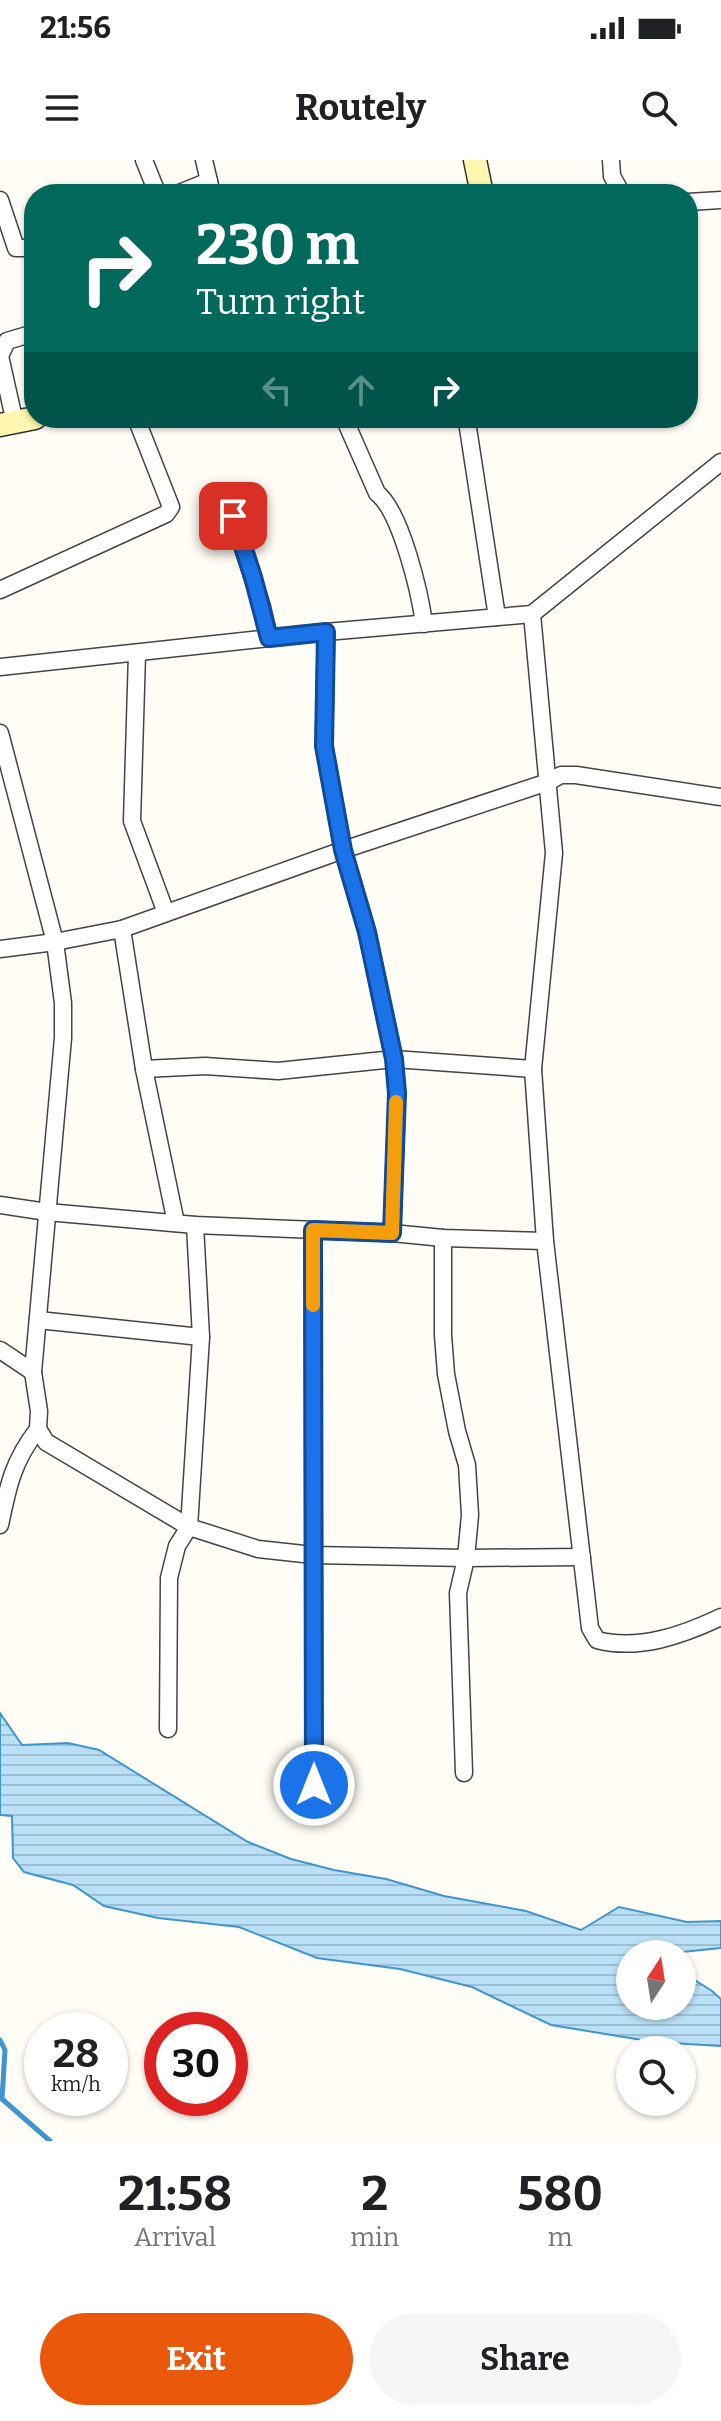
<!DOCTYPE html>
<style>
:root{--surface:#fff;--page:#f6f6f6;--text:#202124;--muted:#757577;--accent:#ea580c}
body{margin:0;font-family:Bitter,serif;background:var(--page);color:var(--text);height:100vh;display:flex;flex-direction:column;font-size:30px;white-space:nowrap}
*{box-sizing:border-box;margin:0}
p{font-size:26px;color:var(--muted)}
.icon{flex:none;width:44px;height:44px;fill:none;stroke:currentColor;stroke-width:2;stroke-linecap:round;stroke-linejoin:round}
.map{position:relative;height:1981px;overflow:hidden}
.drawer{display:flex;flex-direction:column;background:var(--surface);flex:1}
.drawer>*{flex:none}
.top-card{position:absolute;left:24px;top:24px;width:674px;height:244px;border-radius:32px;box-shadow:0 2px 6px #0004;background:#00695c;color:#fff;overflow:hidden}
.needle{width:52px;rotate:12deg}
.fabs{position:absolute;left:616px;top:1780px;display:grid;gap:16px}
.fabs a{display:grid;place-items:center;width:80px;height:80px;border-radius:50%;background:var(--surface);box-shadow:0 2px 6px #0004;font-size:40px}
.speed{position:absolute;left:24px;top:1852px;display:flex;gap:16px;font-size:40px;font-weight:700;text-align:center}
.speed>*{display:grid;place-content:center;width:104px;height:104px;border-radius:50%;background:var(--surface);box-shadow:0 2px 6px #0004;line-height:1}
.speed small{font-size:20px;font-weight:400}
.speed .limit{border:12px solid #d22;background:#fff;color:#111}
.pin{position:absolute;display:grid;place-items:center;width:68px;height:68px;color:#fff;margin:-34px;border-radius:16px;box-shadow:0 4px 12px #0006}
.me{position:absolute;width:88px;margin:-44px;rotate:0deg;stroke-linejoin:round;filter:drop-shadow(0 0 6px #0008)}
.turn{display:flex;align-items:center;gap:28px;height:168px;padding:0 40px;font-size:36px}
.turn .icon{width:104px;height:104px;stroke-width:2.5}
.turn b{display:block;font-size:56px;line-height:68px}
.lanes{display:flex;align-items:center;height:76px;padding:0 40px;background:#0003;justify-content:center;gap:40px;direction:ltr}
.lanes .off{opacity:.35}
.eta{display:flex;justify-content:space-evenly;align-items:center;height:136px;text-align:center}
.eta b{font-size:48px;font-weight:700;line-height:56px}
.button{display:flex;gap:16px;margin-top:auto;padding:16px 40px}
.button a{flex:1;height:92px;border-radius:48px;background:var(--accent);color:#fff;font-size:32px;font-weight:700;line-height:92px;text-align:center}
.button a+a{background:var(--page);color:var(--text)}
.status{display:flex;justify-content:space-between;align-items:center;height:56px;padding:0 40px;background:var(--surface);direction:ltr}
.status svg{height:22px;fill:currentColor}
header{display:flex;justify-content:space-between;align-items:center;height:104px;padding:0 40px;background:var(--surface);font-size:36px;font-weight:700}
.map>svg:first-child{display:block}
.water{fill:url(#water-rules);stroke:#3f96cf;stroke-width:2}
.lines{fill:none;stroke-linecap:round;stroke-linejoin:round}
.stream{stroke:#3f96cf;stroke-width:5}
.street-casing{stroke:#444;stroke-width:19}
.secondary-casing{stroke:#333;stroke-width:25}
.street{stroke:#fff;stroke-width:16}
.secondary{stroke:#fff6b0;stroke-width:22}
.route-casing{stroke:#114b97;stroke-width:20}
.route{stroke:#1a73e8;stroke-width:14}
.slow{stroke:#f59e0b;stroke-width:14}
</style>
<div class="status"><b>21:56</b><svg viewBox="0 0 49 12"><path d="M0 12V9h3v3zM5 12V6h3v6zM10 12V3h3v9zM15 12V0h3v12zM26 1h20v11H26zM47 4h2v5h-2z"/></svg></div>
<header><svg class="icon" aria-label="menu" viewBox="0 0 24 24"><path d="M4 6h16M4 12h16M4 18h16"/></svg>Routely<svg class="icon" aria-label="search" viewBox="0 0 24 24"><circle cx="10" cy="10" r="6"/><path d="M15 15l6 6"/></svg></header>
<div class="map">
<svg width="721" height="1981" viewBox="0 0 721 1981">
<defs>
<pattern id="water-rules" width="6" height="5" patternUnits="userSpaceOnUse" patternTransform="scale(2)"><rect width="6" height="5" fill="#b9e0f7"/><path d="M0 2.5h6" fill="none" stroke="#9ebfd3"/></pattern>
</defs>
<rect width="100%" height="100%" fill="#fffdf5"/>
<polygon class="water" points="0,1553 22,1585 68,1583 99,1590 248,1682 291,1699 334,1710 386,1719 444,1736 526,1751 581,1770 619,1747 687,1762 721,1761 721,1788 662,1794 630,1794 630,1846 682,1846 682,1812 712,1831 721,1839 721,1886 654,1882 551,1865 472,1827 400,1809 317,1798 239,1767 158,1758 104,1746 73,1725 24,1712 13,1698 12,1656 0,1655"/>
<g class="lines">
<polyline class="stream" points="0,1880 5,1890 2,1939 50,1981"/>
<defs>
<g id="street">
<polyline points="144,0 156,30 160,34"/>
<polyline points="204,0 212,34"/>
<polyline points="611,0 612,16 622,34"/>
<polyline points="177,34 209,21"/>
<polyline points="0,40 16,88 34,88"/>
<polyline points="688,42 721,40"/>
<path d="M344 258 377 333C401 352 420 433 424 464"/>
<polyline points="15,263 0,196 7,181 34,173"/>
<polyline points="468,268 497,457"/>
<polyline points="233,356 262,447 269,478"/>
<polyline points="0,430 166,354 171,347 136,258"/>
<path d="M532 454 554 693 533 909 545 1081 590 1468 597 1480C639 1491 683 1475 721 1457"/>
<polyline points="326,472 324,586 343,690 367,772 394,899 397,933 392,1073"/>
<polyline points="137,494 132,661 166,753"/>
<polyline points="0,507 326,472 532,454 721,302"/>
<polyline points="0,573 55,782 63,843 63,878 33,1212 39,1251 38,1269 46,1282 189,1367 258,1389 313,1395 466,1398 582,1397"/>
<polyline points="122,769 144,909 176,1063"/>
<polyline points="0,789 55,782 122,769 343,690 548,622 561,615 576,615 721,637"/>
<polyline points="144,909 205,906 278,911 394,899 533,909"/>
<polyline points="0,1045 47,1052 195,1065 392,1073 443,1078 545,1081"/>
<polyline points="313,1070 314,1654"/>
<polyline points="443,1078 443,1175 446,1214 457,1271 467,1305 470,1355 466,1398 458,1433 464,1613"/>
<polyline points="38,1160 201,1177"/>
<polyline points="0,1190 33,1212"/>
<path d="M0 1365C8 1326 13 1301 38 1269"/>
<polyline points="168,1569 169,1418 177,1386 189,1367 201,1177 195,1065"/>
</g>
<g id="secondary">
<polyline points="475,0 482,34"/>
<polyline points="0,265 35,258"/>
</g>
</defs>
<use href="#street" class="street-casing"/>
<use href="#secondary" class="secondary-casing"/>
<use href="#street" class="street"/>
<use href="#secondary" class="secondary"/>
</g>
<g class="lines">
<defs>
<polyline id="route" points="233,356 253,417 269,478 326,472 324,586 343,690 367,772 394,899 397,933 392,1073 313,1070 314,1625"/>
</defs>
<use href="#route" class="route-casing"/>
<use href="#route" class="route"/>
<polyline class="slow" points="313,1145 313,1070 392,1073 396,942"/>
</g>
</svg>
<div class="fabs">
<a><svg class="needle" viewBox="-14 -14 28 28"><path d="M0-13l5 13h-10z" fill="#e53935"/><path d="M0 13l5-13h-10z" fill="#757577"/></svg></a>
<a><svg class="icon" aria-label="search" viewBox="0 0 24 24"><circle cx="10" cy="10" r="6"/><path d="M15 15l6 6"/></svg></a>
</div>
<div class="speed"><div>28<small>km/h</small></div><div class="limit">30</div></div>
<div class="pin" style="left:233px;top:356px;background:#d93025"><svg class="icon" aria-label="arrive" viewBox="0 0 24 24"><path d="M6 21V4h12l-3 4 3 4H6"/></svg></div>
<svg class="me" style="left:314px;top:1625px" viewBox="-20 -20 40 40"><circle r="17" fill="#1a73e8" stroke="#fff" stroke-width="3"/><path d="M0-11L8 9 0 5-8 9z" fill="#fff"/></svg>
<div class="top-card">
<div class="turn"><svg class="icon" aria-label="right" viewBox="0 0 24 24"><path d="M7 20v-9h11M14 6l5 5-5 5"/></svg><div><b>230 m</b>Turn right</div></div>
<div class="lanes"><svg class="icon off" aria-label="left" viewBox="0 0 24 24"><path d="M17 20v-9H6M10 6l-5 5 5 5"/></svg><svg class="icon off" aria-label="ahead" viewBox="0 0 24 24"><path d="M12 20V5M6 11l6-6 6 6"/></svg><svg class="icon" aria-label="right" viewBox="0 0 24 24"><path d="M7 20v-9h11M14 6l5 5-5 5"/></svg></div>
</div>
</div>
<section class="drawer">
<div class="eta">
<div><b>21:58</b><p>Arrival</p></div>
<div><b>2</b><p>min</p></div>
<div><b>580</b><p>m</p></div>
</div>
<div class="button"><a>Exit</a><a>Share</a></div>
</section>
